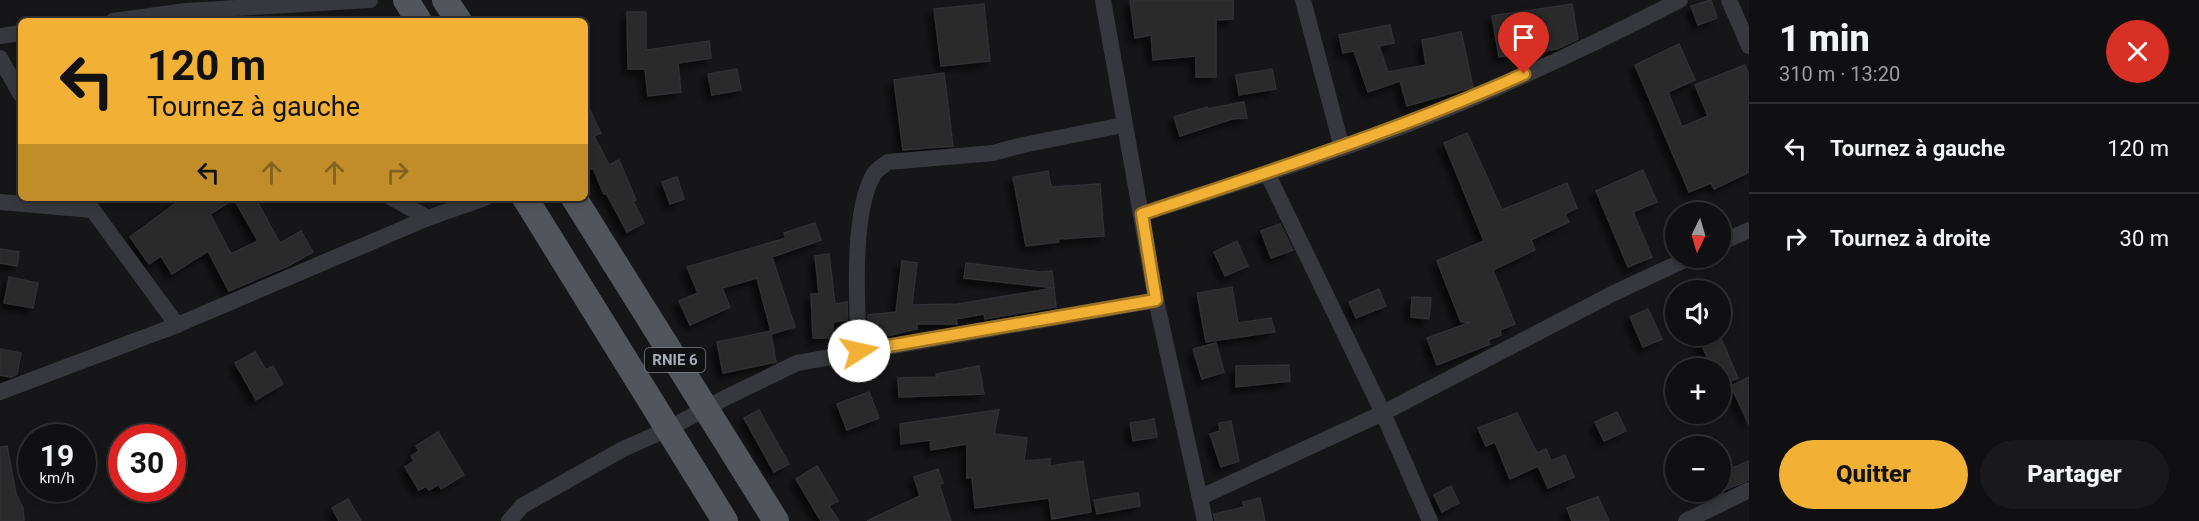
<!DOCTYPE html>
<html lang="fr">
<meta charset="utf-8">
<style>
:root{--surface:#101012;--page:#19191b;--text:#f1f3f6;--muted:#9c9d9f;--line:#303032;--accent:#f2b134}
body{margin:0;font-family:Roboto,sans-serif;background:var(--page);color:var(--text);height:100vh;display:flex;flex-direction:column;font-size:22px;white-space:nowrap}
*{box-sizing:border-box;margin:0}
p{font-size:20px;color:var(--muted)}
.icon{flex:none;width:33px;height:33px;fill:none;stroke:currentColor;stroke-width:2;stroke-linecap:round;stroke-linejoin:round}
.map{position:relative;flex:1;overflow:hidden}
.details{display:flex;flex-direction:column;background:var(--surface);width:450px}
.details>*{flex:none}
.guide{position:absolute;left:18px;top:18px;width:570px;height:183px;border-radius:9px;box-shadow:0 3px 9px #0003,0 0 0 2px var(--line);background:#f2b134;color:#111;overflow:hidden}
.needle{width:39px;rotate:185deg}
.fabs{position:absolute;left:1665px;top:202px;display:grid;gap:12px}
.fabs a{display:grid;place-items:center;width:66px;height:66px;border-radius:50%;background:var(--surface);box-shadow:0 3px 9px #0003,0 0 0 2px var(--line);font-size:30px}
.speed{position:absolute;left:18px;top:424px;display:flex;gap:12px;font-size:30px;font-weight:700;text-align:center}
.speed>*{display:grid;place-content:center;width:78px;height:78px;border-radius:50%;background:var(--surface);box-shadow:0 3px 9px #0003,0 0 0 2px var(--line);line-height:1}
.speed small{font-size:15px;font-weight:400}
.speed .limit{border:9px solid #d22;background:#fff;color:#111}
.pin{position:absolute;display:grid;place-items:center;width:51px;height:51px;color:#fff;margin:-62px -26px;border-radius:50% 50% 50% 0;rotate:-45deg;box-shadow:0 0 6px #0007}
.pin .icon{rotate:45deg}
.me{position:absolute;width:66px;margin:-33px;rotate:80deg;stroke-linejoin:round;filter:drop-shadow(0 0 4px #0008)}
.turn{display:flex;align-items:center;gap:21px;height:126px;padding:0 30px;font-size:27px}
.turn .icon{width:78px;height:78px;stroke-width:2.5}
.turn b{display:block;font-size:42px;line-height:51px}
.lanes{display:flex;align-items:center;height:57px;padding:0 30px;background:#0003;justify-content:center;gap:30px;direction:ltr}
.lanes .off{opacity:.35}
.round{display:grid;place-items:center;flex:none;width:63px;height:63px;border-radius:32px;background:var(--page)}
.summary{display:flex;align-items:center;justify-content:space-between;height:102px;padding:0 30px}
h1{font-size:36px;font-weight:800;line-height:45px}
.button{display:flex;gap:12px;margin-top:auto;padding:12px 30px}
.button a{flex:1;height:69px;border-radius:36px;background:var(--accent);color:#111;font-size:24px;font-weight:800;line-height:69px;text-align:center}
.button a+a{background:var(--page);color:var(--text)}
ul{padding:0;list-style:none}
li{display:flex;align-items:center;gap:18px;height:90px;padding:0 30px;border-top:2px solid var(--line)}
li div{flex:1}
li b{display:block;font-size:22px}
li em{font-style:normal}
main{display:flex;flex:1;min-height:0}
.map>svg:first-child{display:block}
.building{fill:#29292c;stroke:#303034;stroke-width:1.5;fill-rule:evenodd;filter:url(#shadow)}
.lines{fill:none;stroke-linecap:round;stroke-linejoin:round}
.minor{stroke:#37383d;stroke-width:16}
.primary{stroke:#53555c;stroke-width:26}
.route-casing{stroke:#9d7322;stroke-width:15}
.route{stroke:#f2b134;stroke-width:10}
.labels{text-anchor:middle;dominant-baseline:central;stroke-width:6;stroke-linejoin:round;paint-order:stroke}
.shield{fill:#111113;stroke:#7b7e86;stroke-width:1.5}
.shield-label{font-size:15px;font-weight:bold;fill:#a8adb8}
</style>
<main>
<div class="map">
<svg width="1749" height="521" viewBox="0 0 1749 521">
<defs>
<filter id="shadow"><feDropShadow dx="-5.5" dy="5.5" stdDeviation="3" flood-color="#0009"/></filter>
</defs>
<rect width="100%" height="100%" fill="#161618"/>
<g class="building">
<polygon points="1130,0 1233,0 1233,19 1216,20 1216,77 1196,77 1196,56 1153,60 1151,35 1135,38"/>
<polygon points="1711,0 1717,18 1698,25 1691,6"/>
<polygon points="984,4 990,61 941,66 934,9"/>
<polygon points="1572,4 1578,39 1557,49 1499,57 1492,16"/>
<polygon points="627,12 646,12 646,50 709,41 711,58 678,63 681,92 648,96 645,69 628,69"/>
<polygon points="1390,25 1394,43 1379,46 1388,72 1426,65 1422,40 1461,32 1473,87 1407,106 1400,81 1368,92 1354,51 1343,53 1339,35"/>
<polygon points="1679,44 1695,80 1668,92 1682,127 1708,116 1695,85 1745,65 1749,76 1749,172 1714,189 1711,183 1689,192 1635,65"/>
<polygon points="737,69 741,90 712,95 708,74"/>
<polygon points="1272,69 1276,89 1239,95 1236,75"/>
<polygon points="944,73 953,146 903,150 894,80"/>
<polygon points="585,100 601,133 594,136 609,165 619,160 636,200 633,201 644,223 627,232 606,193 604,194 593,168 585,172"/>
<polygon points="1244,102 1247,118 1232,119 1180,136 1174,117 1207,107 1207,109"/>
<polygon points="1467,133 1502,210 1567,183 1577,208 1565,214 1569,222 1531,240 1535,250 1493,270 1515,324 1500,330 1501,335 1488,340 1490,344 1437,365 1427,338 1471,322 1461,322 1437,261 1484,241 1444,143"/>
<polygon points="1643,170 1657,202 1633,212 1652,257 1628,267 1596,191"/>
<polygon points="1048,171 1051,187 1100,184 1104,236 1058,239 1059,242 1026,246 1013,177"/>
<polygon points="677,177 684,199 670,204 662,182"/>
<path d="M183 198H255L280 243 301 231 313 252 290 265 229 291 208 251 172 274 161 256 149 264 130 237ZM234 199 258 241 231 254 210 214Z"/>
<polygon points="815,223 821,240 772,257 795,327 771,334 776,362 723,373 717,342 771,331 757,278 722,288 730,307 690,325 679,301 698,293 687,267 786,238 784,233"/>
<polygon points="1280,224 1293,250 1271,258 1261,231"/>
<polygon points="1237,241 1248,266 1225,276 1214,252"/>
<polygon points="0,249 19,252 17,266 0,263"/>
<polygon points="829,254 835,304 847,302 847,320 833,322 833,338 813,338 811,294 819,294 815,256"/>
<polygon points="902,261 917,263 912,305 958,304 1054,288 1056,307 985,319 984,314 956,319 957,324 917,324 917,329 869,340 868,315 896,312"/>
<polygon points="966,263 1040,272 1052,271 1054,288 964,278"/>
<polygon points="9,277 38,283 33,308 4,303"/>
<polygon points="1232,287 1238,323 1271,318 1275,332 1206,342 1197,293"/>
<polygon points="1379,289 1386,306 1356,318 1349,302"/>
<polygon points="1412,297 1431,298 1429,319 1411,317"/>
<polygon points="1648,309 1662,339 1643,347 1630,317"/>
<polygon points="1698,336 1720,336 1738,378 1720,385 1720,369 1712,369"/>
<polygon points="1216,343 1224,372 1202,379 1193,349"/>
<polygon points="0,349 21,353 17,374 11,377 0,375"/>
<polygon points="255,352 266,370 273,366 283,384 256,400 235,363"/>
<polygon points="1289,365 1290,381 1236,387 1236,366"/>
<polygon points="979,366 984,394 899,397 898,378 937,377 936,374"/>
<polygon points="1749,377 1749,425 1731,386"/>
<polygon points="869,392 879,418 847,430 837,404"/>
<polygon points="759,410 789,464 774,472 744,418"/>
<polygon points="999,410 994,434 1027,438 1024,461 1050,459 1050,466 1083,461 1091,512 1052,519 1049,498 975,508 972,477 967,478 967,444 931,450 930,440 901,444 900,424"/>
<polygon points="1617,412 1626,431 1604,441 1595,422"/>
<polygon points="1517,413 1537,453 1546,449 1551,461 1565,455 1574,477 1548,488 1538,466 1510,479 1495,442 1486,446 1478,428"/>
<polygon points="1154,419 1157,437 1133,441 1130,423"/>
<polygon points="1231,421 1239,461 1221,467 1210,434 1220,431 1219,423"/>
<polygon points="438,432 464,475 441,489 439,484 429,490 426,486 419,490 405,467 414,461 411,456 419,451 416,446"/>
<polygon points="7,446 16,494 23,508 24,521 0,521 0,447"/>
<polygon points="1749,461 1749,480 1720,492 1720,473"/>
<polygon points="817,466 838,501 829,506 839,521 821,521 796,479"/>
<polygon points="938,469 943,483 939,484 951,521 867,521 920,496 914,477"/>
<polygon points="1451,486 1459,503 1442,512 1434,495"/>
<polygon points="1138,493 1140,506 1097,514 1094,500"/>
<polygon points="1598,497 1609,521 1572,521 1567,508"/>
<polygon points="1260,498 1265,521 1215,521 1214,514 1244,507 1243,502"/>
<polygon points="348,499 361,521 339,521 332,508"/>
</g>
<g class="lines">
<g class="minor">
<polyline points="1103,0 1156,300 1205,521"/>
<polyline points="1303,0 1342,148"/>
<polyline points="1729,0 1749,46"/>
<polyline points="113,21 186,11 370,0"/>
<polyline points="0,36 21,33"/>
<polyline points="0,58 21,95"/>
<polyline points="1267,173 1383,413 1430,521"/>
<polyline points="84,198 177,325"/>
<polyline points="392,198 428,218"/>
<polyline points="0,202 92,210"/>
<path d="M1142 214C1249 179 1357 146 1461 103 1535 72 1608 37 1680 0"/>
<polyline points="1720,243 1749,230"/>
<path d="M859 351C857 307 851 211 874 174 877 169 883 166 888 162L993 153 1023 145 1123 125"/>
<polyline points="0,392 177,325 428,218 485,198"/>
<polyline points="1201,497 1383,413 1614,293 1689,258"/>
<polyline points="509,521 522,506 623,449 668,429 725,398 797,363 1156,300"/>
<polyline points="1686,521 1749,490"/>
</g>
<g class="primary">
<polyline points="406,0 419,21"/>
<polyline points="445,0 459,21"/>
<polyline points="525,198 725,521"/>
<polyline points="574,198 776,521"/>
</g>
</g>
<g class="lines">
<defs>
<path id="route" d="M859 351 1156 300 1142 214C1271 171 1400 130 1524 74"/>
</defs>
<use href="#route" class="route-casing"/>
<use href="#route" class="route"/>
</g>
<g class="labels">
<rect class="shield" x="645" y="348" width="60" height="24" rx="4.5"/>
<g class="shield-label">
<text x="675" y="360">RNIE 6</text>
</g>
</g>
</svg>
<div class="fabs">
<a><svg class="needle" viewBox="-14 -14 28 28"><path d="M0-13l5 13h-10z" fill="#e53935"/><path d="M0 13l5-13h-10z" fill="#9c9d9f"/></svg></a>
<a><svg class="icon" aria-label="sound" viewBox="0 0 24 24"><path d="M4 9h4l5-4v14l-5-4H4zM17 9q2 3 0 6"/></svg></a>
<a>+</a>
<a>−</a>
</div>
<div class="speed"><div>19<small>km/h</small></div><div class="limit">30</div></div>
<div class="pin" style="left:1524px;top:74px;background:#d93025"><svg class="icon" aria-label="arrive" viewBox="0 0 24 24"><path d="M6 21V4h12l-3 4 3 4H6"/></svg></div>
<svg class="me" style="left:859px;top:351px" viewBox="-20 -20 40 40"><circle r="19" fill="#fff"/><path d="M0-13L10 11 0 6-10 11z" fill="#f2b134"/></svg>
<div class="guide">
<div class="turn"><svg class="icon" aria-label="left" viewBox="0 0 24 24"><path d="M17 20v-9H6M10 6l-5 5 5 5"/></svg><div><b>120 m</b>Tournez à gauche</div></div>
<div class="lanes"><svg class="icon" aria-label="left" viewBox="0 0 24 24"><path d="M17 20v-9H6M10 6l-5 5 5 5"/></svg><svg class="icon off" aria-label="ahead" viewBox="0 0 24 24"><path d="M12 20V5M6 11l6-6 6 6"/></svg><svg class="icon off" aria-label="ahead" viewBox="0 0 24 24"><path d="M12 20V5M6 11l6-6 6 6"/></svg><svg class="icon off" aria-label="right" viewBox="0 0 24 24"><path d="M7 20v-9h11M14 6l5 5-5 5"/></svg></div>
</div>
</div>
<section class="details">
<div class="summary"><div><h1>1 min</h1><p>310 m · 13:20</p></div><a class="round" style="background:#d93025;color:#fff"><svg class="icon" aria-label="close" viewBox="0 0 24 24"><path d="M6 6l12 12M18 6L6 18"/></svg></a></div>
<ul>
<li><svg class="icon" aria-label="left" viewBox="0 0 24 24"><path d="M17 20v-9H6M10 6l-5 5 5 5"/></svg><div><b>Tournez à gauche</b></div><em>120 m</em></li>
<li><svg class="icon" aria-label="right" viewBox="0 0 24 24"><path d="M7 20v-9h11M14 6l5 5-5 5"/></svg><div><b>Tournez à droite</b></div><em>30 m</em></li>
</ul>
<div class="button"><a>Quitter</a><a>Partager</a></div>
</section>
</main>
